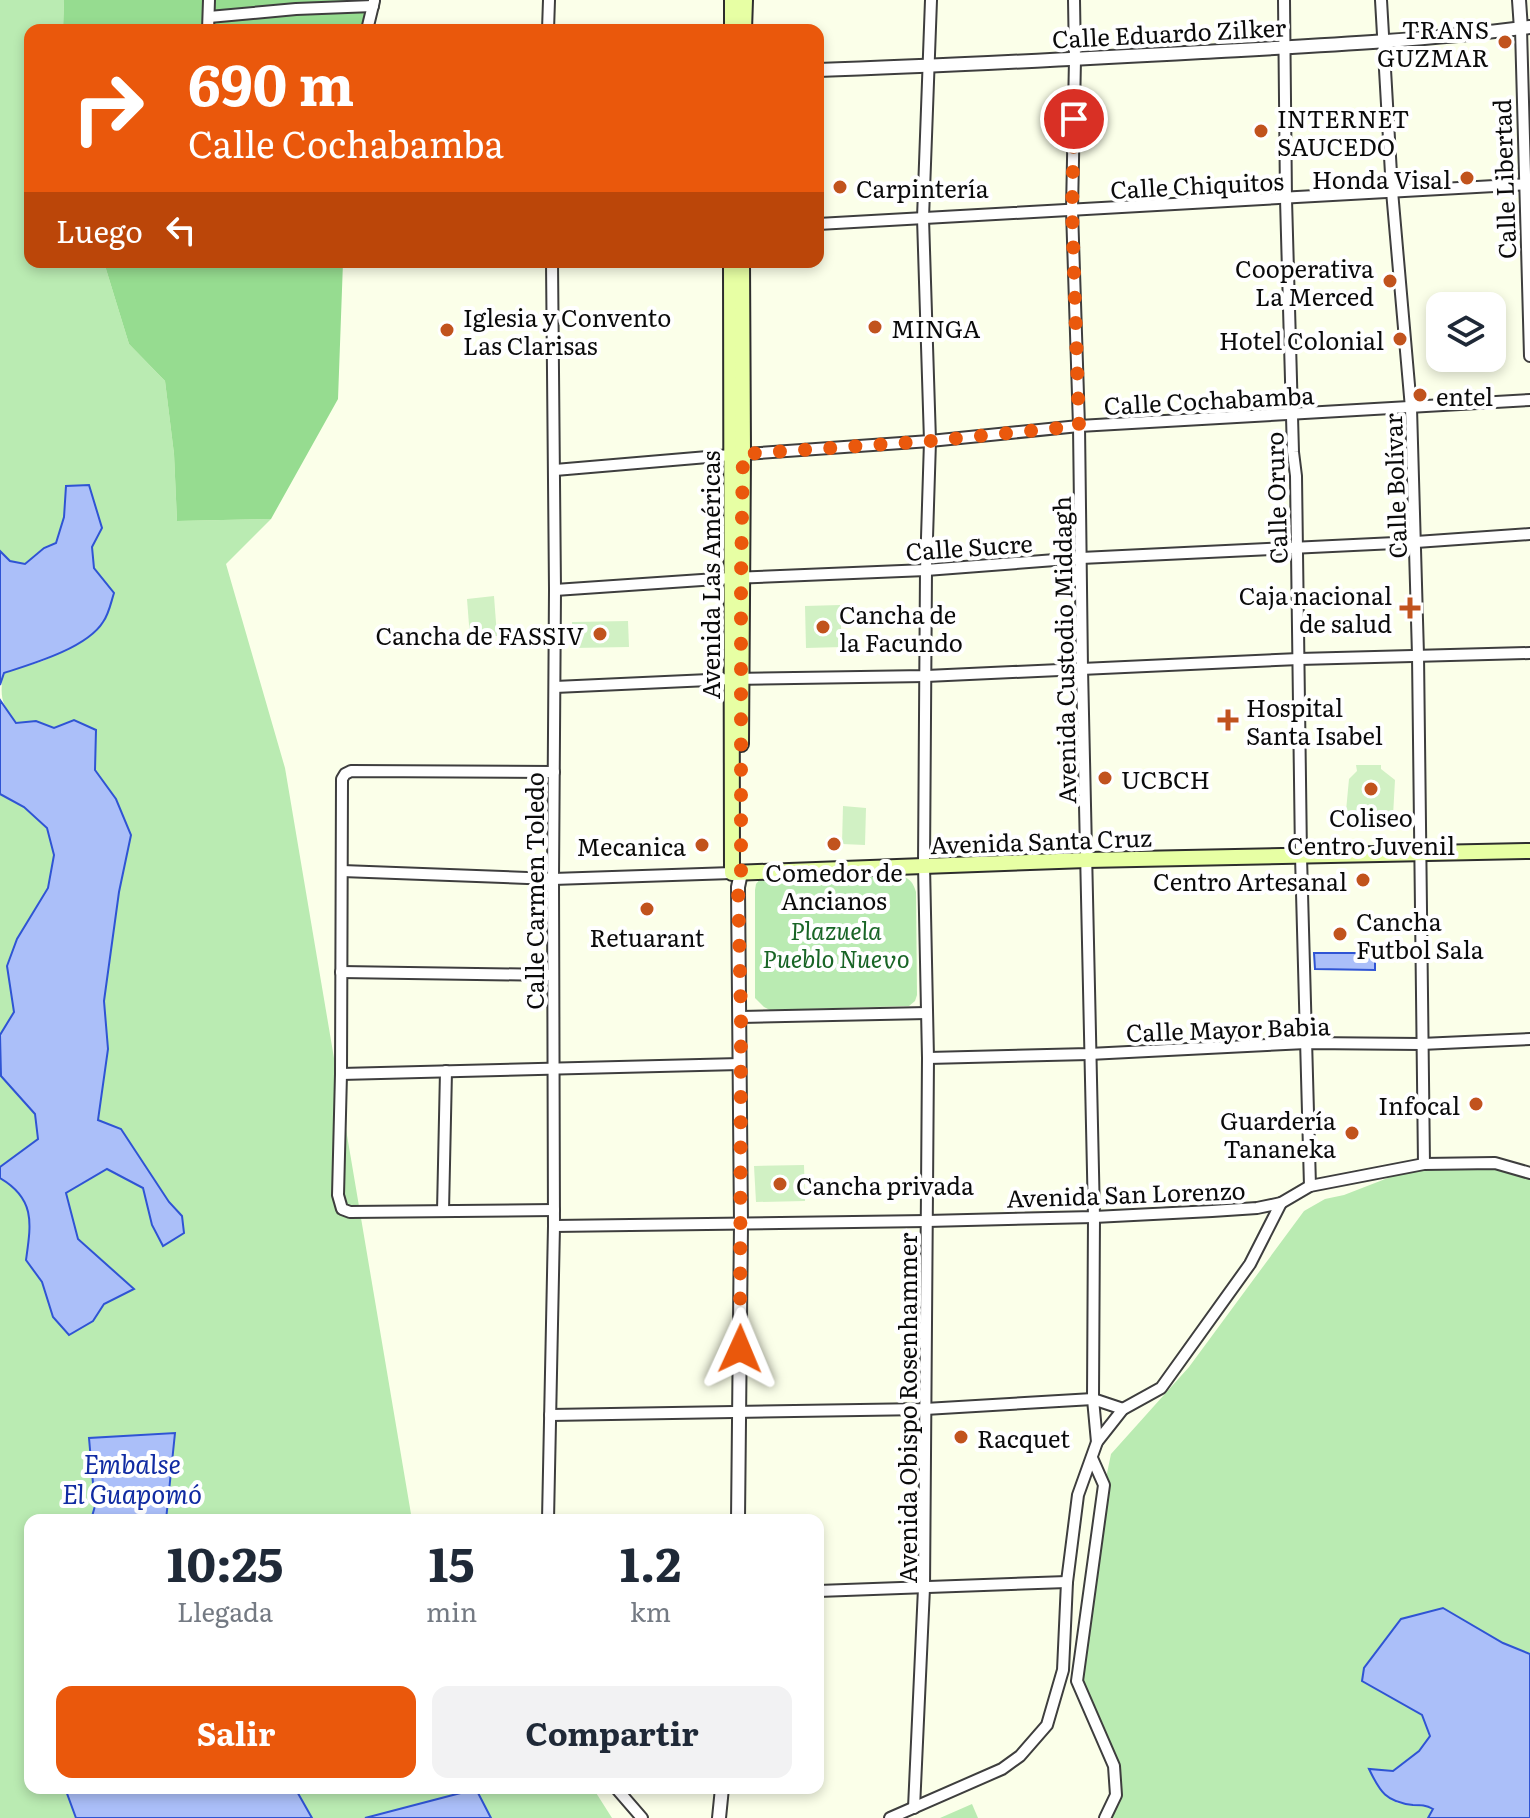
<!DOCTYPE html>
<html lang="es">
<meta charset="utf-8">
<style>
:root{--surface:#fff;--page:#f2f2f3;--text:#1f2937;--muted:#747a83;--accent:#ea580c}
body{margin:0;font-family:Literata,serif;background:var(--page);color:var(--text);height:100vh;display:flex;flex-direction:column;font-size:30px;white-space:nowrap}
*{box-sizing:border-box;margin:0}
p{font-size:26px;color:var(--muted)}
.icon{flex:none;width:44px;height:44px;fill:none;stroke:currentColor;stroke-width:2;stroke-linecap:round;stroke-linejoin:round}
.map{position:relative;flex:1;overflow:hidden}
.panel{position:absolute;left:24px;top:1514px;width:800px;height:280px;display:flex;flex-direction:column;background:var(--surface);border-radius:16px;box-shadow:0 4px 12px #0003}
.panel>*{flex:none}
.hud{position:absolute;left:24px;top:24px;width:800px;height:244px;border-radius:16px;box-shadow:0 4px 12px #0003;background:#ea580c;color:#fff;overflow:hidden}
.fabs{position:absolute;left:1426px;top:292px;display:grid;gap:16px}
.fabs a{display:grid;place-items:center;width:80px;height:80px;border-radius:16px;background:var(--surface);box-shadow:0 4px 12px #0003;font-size:40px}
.pin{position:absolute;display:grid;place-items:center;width:68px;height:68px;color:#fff;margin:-34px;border:4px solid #fff;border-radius:50%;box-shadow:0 2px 8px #0007}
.me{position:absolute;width:88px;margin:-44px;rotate:1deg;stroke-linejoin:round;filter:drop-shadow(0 0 6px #0008)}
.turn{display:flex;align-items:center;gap:28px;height:168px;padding:0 32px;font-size:36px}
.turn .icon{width:104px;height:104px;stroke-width:2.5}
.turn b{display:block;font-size:56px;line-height:68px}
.then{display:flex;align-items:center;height:76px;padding:0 32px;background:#0003;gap:16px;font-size:30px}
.eta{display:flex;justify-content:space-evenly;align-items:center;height:136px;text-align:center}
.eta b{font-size:48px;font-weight:700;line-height:56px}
.cta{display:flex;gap:16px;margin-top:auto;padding:16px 32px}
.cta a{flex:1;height:92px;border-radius:16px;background:var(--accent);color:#fff;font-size:32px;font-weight:700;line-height:92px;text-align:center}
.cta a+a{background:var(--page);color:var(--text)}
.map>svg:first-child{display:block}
.green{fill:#baebb2}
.forest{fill:#96dc90}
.pitch{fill:#d1f1c4}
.water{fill:#abbff9;stroke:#2f54d4;stroke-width:2}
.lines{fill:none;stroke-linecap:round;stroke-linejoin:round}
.minor-casing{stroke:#3e3e3e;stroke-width:14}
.tertiary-casing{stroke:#3e3e3e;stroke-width:16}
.secondary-casing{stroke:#2d2d2d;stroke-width:18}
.minor{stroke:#fff;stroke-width:10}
.tertiary{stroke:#fff;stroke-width:12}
.secondary{stroke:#e7ffa4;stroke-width:14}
.route{stroke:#ea580c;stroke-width:14;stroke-dasharray:0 25.2}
.poi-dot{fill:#c1531d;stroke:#fff;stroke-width:3}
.labels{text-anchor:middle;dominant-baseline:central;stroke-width:8;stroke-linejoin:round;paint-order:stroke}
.poi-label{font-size:24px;fill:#0b0b0b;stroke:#fff;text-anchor:start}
.street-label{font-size:24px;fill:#0b0b0b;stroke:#fff}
.park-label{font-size:24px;font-style:italic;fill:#196526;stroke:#fff}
.water-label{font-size:26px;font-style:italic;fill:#102ba2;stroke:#fff}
</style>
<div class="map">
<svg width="1530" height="1818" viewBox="0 0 1530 1818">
<rect width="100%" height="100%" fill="#fbffe9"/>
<g class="green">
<path d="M0 0H64L63 30H30V262H106V269L129 344 165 381 174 454 177 521 271 519 226 564 285 768 412 1520H166L175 1434 89 1438 95 1506 91 1520H30V1788H66L76 1818H0V1178C36 1199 31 1224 26 1260L42 1282 46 1293 93 1321 104 1304 134 1289 78 1239 65 1193 107 1169 143 1188 152 1225 182 1216 169 1202 121 1129 98 1121 108 1049 104 1001 119 892 131 835 116 799 95 770 96 730 54 728 36 721 16 723C1 702 0 699 3 673L43 661 82 642 103 623 114 593 94 568 91 547 67 487 64 517 56 543 44 548 26 564 9 561 0 551Z"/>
<polygon points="0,794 24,807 47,828 54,855 48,888 17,939 7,966 14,1012 0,1035"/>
<path d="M901 876C911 879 913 883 916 892L917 995 915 1001 909 1006 770 1010 764 1007 755 998V890L756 884 761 878Z"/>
<polygon points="0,1065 1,1076 35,1114 38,1139 0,1167"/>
<polygon points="1495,1163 1530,1173 1530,1654 1503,1643 1443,1608 1363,1681 1422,1715 1430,1736 1419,1751 1393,1771 1370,1769 1397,1803 1427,1806 1433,1809 1428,1818 1105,1818 1116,1795 1114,1766 1077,1681 1099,1512 1111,1454 1189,1367 1304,1211 1325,1199 1344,1195 1424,1164"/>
<polygon points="295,1788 593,1788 612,1818 491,1818 475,1789 365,1818 312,1818"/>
<polygon points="972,1804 978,1818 940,1818"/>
</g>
<g class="forest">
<polygon points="64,0 375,0 367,30 63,30"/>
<polygon points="106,262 343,262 338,399 271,519 177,521 174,454 165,381 129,344 106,269"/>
</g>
<g class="pitch">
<polygon points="494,596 497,636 470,638 467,599"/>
<polygon points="840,605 842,647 806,648 805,606"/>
<polygon points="628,621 629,647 573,648 572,622"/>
<polygon points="1356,765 1381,765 1381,769 1395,780 1393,816 1387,822 1351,821 1346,811 1349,779 1357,771"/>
<polygon points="843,806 866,808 865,845 842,844"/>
<polygon points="804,1165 805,1201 756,1202 754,1166"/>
</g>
<g class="water">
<path d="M89 485 102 528 92 547 94 568 114 593C111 602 109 614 103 622 87 648 32 664 4 673L0 685V551L10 561 25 564 44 548 56 543 64 517 66 486Z"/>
<path d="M0 700 16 723 36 721 54 728 74 720 96 730 95 770 116 799 131 835 119 892 104 1001 108 1049 98 1120 121 1129 169 1202 182 1216 184 1233 163 1246 152 1225 143 1188 107 1169 66 1193 78 1239 134 1289 104 1304 93 1321 69 1335 53 1317 42 1282 26 1260C31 1224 36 1199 0 1178V1167L38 1139 35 1114 1 1076 0 1035 14 1012 7 966 17 939 48 888 54 855 47 828 24 807 0 794Z"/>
<polygon points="1314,953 1375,953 1375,970 1315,969"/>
<polygon points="175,1433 166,1520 91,1520 95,1506 89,1438"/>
<path d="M1443 1608 1503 1643 1530 1654V1818H1428L1433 1809C1426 1805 1421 1805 1413 1805 1386 1802 1380 1792 1369 1769L1393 1771 1419 1751 1430 1736 1422 1715 1362 1681 1364 1668 1401 1619Z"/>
<polygon points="65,1788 295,1788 312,1818 76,1818"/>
<polygon points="476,1789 491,1818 365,1818"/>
</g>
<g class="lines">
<defs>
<g id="minor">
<polyline points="1074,0 1075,59 1072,210 1079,426 1082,668 1094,1217 1093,1399 1097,1442"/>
<polyline points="1284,0 1286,199 1293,452 1296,476 1301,856 1310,1186"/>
<polyline points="1381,0 1392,191 1411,408 1418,655 1424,1164"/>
<polyline points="209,17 296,9 373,6"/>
<polyline points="1521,29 1530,356"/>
<polyline points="208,30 209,0"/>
<polyline points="367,30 374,1"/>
<polyline points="548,30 549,0"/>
<polyline points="818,224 1530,184"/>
<polyline points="555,470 731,455 930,441 1079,426 1530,400"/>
<polyline points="555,590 731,578 926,570 1081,558 1416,542 1530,534"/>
<polyline points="555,687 731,679 926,676 1299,659 1530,653"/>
<polyline points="342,871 553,879 732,873"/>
<polyline points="341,972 553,975"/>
<polyline points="741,1017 927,1013"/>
<polyline points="928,1058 1089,1054 1306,1043 1421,1044 1530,1039"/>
<polyline points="341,1074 740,1064"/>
<polyline points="554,1210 350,1212 342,1209 338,1195 341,1074 342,779 345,774 351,771 554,772"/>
<polyline points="443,1211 446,1071"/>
<polyline points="554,1226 927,1221 1094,1217 1212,1211 1257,1208 1281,1203 1310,1186 1424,1164 1495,1163 1530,1173"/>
<polyline points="550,1415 925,1409 1093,1399 1123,1409"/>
<polyline points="1092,1458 1104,1485 1077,1681 1114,1766 1116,1795 1105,1818"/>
<polyline points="548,1520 554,1226 553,879 555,590 552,262"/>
<polyline points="818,1591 1067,1582"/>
<polyline points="616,1788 642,1818"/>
<polyline points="914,1808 924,1588 928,1058 924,865 926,570 930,441 923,218 931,0"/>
<polyline points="890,1818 1002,1769 1020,1756 1047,1725 1063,1670 1067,1582 1078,1495 1097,1442 1123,1409 1161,1388 1250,1264 1281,1203"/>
</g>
<g id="tertiary">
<polyline points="1519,0 1521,29"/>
<path d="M818 70C946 66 1074 59 1202 52 1311 46 1421 41 1530 27"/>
<polyline points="738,1520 741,1224 738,887 741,873"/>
<polyline points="719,1818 722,1788"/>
</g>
<g id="secondary">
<polyline points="732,0 732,30"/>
<polyline points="744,30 745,0"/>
<polyline points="731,262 732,873 1087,860 1530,851"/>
<polyline points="741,744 743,454 742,262"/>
</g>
</defs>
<use href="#minor" class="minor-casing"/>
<use href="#tertiary" class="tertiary-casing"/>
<use href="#secondary" class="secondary-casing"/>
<use href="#minor" class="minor"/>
<use href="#tertiary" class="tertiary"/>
<use href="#secondary" class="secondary"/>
</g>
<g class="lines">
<polyline class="route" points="740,1349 741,1017 738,887 741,873 741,578 743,454 930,441 1079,426 1072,210 1074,119"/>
</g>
<g class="poi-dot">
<circle cx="1505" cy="42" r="8"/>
<circle cx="1261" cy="131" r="8"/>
<circle cx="1467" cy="178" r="8"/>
<circle cx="840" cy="187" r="8"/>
<circle cx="1390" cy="281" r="8"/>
<circle cx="875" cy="327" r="8"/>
<circle cx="447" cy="330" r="8"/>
<circle cx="1400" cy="339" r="8"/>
<circle cx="1420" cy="395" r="8"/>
<path d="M1406 596h8v8h8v8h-8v8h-8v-8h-8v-8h8z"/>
<circle cx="823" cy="627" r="8"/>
<circle cx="600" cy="634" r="8"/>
<path d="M1224 708h8v8h8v8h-8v8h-8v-8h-8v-8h8z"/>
<circle cx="1105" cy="778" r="8"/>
<circle cx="1371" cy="789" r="8"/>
<circle cx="834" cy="844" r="8"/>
<circle cx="702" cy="845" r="8"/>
<circle cx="1363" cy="880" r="8"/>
<circle cx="647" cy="909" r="8"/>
<circle cx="1340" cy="934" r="8"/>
<circle cx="1476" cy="1104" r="8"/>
<circle cx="1352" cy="1133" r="8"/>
<circle cx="780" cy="1184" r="8"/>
<circle cx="961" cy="1437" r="8"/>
</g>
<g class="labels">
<g class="poi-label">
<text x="1489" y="28" text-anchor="end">TRANS<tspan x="1489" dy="28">GUZMAR</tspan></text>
<text x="1277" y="117">INTERNET<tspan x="1277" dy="28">SAUCEDO</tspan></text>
<text x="1451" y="178" text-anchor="end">Honda Visal</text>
<text x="856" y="187">Carpintería</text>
<text x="1374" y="267" text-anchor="end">Cooperativa<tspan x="1374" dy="28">La Merced</tspan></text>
<text x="463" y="316">Iglesia y Convento<tspan x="463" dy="28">Las Clarisas</tspan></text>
<text x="891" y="327">MINGA</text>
<text x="1384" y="339" text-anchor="end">Hotel Colonial</text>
<text x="1436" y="395">entel</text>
<text x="1392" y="594" text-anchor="end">Caja nacional<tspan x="1392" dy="28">de salud</tspan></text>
<text x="839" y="613">Cancha de<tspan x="839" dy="28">la Facundo</tspan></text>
<text x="584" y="634" text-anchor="end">Cancha de FASSIV</text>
<text x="1246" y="706">Hospital<tspan x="1246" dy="28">Santa Isabel</tspan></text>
<text x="1121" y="778">UCBCH</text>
<text x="1371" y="816" text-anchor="middle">Coliseo<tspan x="1371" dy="28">Centro Juvenil</tspan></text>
<text x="686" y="845" text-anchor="end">Mecanica</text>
<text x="834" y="871" text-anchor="middle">Comedor de<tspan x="834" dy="28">Ancianos</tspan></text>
<text x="1347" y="880" text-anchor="end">Centro Artesanal</text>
<text x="1356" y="920">Cancha<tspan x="1356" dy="28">Futbol Sala</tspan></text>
<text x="647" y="936" text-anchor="middle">Retuarant</text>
<text x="1460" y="1104" text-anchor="end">Infocal</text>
<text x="1336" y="1119" text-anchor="end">Guardería<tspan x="1336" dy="28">Tananeka</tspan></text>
<text x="796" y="1184">Cancha privada</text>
<text x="977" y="1437">Racquet</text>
</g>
<g class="street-label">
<text transform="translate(1169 32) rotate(-3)">Calle Eduardo Zilker</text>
<text transform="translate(1503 179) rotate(-92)">Calle Libertad</text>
<text transform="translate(1197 184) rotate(-3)">Calle Chiquitos</text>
<text transform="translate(1209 399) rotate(-3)">Calle Cochabamba</text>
<text transform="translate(1394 486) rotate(-92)">Calle Bolívar</text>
<text transform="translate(1275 498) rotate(-92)">Calle Oruro</text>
<text transform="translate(969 546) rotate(-4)">Calle Sucre</text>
<text transform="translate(709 575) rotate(-90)">Avenida Las Américas</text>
<text transform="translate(1063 650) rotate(-91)">Avenida Custodio Middagh</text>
<text transform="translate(1041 840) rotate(-2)">Avenida Santa Cruz</text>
<text transform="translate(533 891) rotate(-90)">Calle Carmen Toledo</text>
<text transform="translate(1228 1028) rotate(-2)">Calle Mayor Babia</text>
<text transform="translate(1126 1193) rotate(-2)">Avenida San Lorenzo</text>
<text transform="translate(906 1408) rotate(-90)">Avenida Obispo Rosenhammer</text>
</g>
<g class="park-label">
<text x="836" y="929">Plazuela<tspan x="836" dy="28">Pueblo Nuevo</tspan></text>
</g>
<g class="water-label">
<text x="132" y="1462">Embalse<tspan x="132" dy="30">El Guapomó</tspan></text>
</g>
</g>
</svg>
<div class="fabs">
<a><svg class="icon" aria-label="layers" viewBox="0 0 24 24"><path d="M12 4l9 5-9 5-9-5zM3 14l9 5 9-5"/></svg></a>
</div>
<div class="pin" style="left:1074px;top:119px;background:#d93025"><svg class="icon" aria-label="arrive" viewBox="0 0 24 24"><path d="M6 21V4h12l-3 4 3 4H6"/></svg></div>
<svg class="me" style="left:740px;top:1349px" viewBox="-20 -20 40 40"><path d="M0-17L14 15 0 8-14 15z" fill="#ea580c" stroke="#fff" stroke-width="4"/></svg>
<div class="hud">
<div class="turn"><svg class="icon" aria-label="right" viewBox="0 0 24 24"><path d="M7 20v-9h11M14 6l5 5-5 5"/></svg><div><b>690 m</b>Calle Cochabamba</div></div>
<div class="then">Luego<svg class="icon" aria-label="left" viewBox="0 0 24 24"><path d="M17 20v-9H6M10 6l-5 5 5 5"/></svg></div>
</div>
<section class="panel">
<div class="eta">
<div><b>10:25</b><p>Llegada</p></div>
<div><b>15</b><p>min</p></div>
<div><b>1.2</b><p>km</p></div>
</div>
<div class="cta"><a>Salir</a><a>Compartir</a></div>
</section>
</div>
